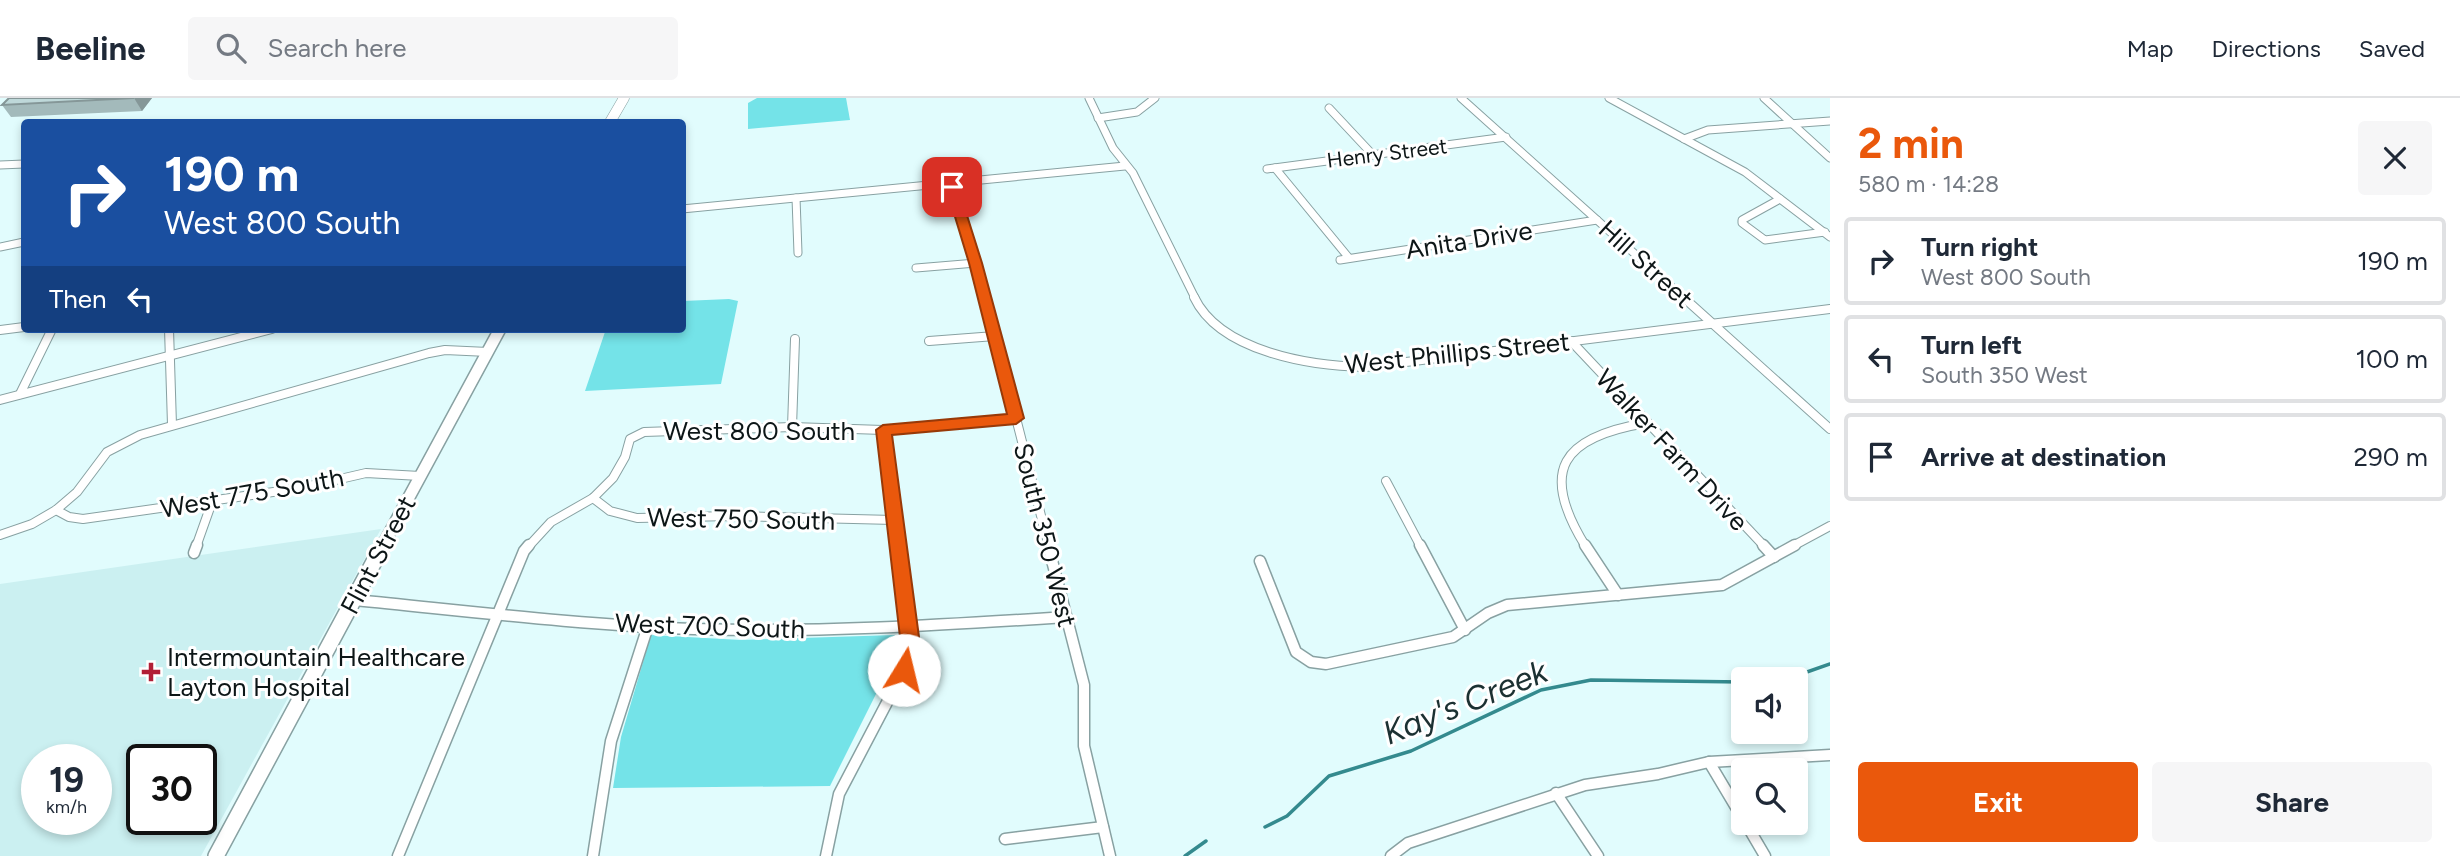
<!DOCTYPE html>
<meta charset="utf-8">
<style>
:root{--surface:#fff;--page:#f6f6f7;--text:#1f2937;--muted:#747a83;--line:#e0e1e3;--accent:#ea580c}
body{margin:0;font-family:Figtree,sans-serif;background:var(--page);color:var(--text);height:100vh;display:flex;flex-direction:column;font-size:26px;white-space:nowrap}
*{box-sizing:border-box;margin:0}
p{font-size:23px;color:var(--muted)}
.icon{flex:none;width:38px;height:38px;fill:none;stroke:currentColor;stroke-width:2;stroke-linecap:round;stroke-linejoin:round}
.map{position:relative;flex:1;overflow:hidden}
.drawer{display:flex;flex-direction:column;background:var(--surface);width:630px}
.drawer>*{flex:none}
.guide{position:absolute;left:21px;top:21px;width:665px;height:214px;border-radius:7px;box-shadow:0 4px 10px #0003;background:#1a4fa0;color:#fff;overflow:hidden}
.tools{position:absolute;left:1731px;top:569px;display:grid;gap:14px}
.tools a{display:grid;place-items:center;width:77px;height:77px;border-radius:7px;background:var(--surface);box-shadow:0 4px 10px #0003;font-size:35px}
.speed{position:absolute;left:21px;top:646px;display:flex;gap:14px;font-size:35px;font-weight:700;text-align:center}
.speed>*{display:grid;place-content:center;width:91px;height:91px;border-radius:50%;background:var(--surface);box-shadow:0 4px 10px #0003;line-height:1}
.speed small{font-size:18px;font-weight:400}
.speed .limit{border:4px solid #111;border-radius:10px;background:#fff;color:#111}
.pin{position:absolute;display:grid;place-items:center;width:60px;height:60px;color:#fff;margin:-30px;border-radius:14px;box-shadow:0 4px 10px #0006}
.me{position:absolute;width:77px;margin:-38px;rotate:9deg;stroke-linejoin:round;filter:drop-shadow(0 0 5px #0008)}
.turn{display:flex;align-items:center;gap:24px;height:147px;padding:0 28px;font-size:32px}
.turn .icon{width:91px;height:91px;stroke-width:2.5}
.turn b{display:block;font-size:49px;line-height:60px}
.then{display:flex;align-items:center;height:66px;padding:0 28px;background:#0003;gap:14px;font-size:26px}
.round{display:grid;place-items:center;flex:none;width:74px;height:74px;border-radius:7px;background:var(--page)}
.summary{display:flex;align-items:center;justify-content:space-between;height:119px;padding:0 28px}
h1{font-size:42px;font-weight:700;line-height:52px;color:var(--accent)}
.primary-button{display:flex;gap:14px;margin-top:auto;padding:14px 28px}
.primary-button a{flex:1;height:80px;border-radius:7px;background:var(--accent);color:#fff;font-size:28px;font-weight:700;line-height:80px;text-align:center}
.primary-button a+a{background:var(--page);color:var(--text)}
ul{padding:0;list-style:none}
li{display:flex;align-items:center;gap:21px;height:88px;margin:0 14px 10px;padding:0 14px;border:4px solid var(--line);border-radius:7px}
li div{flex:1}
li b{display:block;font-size:26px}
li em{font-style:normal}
header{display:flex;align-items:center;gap:42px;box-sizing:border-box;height:98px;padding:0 35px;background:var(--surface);border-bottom:2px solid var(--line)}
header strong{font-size:33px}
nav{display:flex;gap:38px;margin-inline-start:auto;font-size:24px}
.search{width:490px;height:63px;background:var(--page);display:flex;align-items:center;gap:18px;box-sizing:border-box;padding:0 24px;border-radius:7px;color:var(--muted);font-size:26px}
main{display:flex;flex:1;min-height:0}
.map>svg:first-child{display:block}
.built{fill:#cbf0f1;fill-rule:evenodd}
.green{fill:#74e3e8}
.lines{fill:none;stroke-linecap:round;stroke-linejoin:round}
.stream{stroke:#348a8e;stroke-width:3.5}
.minor-far2-casing{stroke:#88a1a2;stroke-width:9}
.minor-far1-casing{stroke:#88a1a2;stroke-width:10}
.minor-casing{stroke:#88a1a2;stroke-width:13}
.tertiary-far2-casing{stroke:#88a1a2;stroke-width:11}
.tertiary-far1-casing{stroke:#88a1a2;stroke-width:14}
.tertiary-casing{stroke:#88a1a2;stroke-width:18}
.minor-far2{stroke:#fff;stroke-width:7}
.minor-far1{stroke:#fff;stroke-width:8}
.minor{stroke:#fff;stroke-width:10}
.tertiary-far2{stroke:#fff;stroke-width:10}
.tertiary-far1{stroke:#fff;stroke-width:11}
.tertiary{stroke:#fff;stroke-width:15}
.wall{fill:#a3babb}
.shaded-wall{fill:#859798}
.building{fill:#bed8d9;stroke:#859798;stroke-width:2}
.route{fill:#ea580c;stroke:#983908;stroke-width:2}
.poi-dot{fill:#b11e35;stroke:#fff;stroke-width:2.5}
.labels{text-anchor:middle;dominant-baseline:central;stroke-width:6;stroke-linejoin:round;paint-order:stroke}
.far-street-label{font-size:21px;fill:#0d1617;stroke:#fff}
.street-label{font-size:26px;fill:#0d1617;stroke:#fff}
.poi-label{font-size:26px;fill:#0d1617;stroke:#fff;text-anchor:start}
.near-water-label{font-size:33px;font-style:italic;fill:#1c3132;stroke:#fff}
</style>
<header>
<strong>Beeline</strong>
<div class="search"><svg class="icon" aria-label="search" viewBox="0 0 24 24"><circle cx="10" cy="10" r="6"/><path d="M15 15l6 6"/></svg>Search here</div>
<nav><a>Map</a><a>Directions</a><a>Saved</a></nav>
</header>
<main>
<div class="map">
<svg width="1830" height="758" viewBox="0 0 1830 758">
<rect width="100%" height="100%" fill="#e1fcfd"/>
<path class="built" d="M381 431 201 758H0V486ZM37 662H96V721H37ZM142 662H201V721H142Z"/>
<g class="green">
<polygon points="757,0 846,0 850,22 748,31 748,5"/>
<polygon points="729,201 738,203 721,286 585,293 606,231 682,231 683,203"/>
<polygon points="651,537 741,542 895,537 897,554 830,688 613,690 621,639"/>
</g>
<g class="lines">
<g class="stream">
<polyline points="1787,581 1830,566"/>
<polyline points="1265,729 1287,718 1329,678 1411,653 1541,592 1591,582 1743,584"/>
<polyline points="1185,758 1206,743"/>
</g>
<defs>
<g id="minor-far2">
<polyline points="1089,0 1113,50 1133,75 1195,200"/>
<polyline points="1461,0 1684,200"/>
<polyline points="1609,0 1745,74 1830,139"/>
<polyline points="1764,0 1830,60"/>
<polyline points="1329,10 1373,57"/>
<polyline points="1098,20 1137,14 1155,0"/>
<polyline points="1684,41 1708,32 1830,23"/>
<polyline points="0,67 24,66"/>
<polyline points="1275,70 1349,160"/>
<polyline points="1267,71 1506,39"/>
<polyline points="951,85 985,200"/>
<polyline points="796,100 798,155"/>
<polyline points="1780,101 1742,122 1742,125 1765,142 1825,134"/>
<polyline points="682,111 1125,68"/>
<polyline points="0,149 24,144"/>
<polyline points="1340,162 1597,122"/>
<polyline points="916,170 976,165"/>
</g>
<g id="minor-far1">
<polyline points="985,199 1049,449"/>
<path d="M1194 199C1220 254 1311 268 1366 269L1830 211"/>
<polyline points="1683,199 1830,331"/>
<polyline points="169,231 172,327"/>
<polyline points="0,232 24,229"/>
<polyline points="929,243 995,238"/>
<polyline points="1571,243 1765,449"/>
<polyline points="20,296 52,231"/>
<polyline points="0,302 272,231"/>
<polyline points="792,329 795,241"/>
<polyline points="883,332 897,449"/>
<polyline points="1386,383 1421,449"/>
<polyline points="593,400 610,413 637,420 731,418 894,422"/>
<polyline points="56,412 69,419 83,421 301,390 366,375 420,378"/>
<polyline points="0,437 32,426 56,412 77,394 107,354 140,337 429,255 445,252 488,254"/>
<polyline points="196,449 212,404"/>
<polyline points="528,449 551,424 593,400 613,380 625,359 630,341 644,334 792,329 883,332 1016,320"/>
<path d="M1586 449C1538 372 1562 339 1646 325"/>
<polyline points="1791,449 1830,428"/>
</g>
<g id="minor">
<polyline points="1048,447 1084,587 1084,648 1110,758"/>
<polyline points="1420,447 1465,532"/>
<polyline points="1585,447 1618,497"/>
<polyline points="1763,447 1774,459"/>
<polyline points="194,455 197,447"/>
<polyline points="1260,463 1296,554 1311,564 1326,566 1453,539 1488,515 1507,507 1722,487 1795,447"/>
<path d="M355 502C468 513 581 527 694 531 818 535 942 527 1066 519"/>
<polyline points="1709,664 1743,721"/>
<polyline points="1556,695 1598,758"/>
<polyline points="1745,724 1765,758"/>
<polyline points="1005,741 1103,729"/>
<polyline points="398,758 524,453 529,447"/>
<polyline points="593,758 611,643 648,528"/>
<polyline points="826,758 839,696 904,572 910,552 897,447"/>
<polyline points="1391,758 1408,745 1585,687 1658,676 1709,664 1830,657"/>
</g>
<polyline id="tertiary-far2" points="610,24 624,0"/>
<polyline id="tertiary-far1" points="382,449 500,231"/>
<polyline id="tertiary" points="216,758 383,447"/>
</defs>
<use href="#minor-far2" class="minor-far2-casing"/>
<use href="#minor-far1" class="minor-far1-casing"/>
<use href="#minor" class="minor-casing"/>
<use href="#tertiary-far2" class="tertiary-far2-casing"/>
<use href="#tertiary-far1" class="tertiary-far1-casing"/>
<use href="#tertiary" class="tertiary-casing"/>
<use href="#minor-far2" class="minor-far2"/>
<use href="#minor-far1" class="minor-far1"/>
<use href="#minor" class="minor"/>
<use href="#tertiary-far2" class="tertiary-far2"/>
<use href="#tertiary-far1" class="tertiary-far1"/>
<use href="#tertiary" class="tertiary"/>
</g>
<polygon class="wall" points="9,0 152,0 142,13 11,19 2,7"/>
<polygon class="shaded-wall" points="134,0 152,0 142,13"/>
<polygon class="building" points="9,0 134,0 2,7"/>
<path class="route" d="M952 86 958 89 982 165 1024 320 1016 326 892 337 919 539C919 553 916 565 910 578L904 580 897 578 894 572 901 552 900 539 876 332 883 327 1007 316 969 165 946 89Z"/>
<path class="poi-dot" d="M147.5 563.5h7v7h7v7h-7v7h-7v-7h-7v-7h7z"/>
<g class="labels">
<g class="far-street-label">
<text transform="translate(1387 55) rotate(-7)">Henry Street</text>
</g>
<g class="street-label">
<text transform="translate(1469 142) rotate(-9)">Anita Drive</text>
<text transform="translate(1646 166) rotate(42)">Hill Street</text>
<text transform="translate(1457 255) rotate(-6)">West Phillips Street</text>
<text x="759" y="333">West 800 South</text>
<text transform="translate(1672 352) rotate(47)">Walker Farm Drive</text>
<text transform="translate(252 395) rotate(-10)">West 775 South</text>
<text transform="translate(741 421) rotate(1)">West 750 South</text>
<text transform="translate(1045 437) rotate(76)">South 350 West</text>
<text transform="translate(378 457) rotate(-62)">Flint Street</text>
<text transform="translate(710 528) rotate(2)">West 700 South</text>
</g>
<g class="poi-label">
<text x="167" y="559">Intermountain Healthcare<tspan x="167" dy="30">Layton Hospital</tspan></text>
</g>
<g class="near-water-label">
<text transform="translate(1465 604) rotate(-22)">Kay's Creek</text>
</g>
</g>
</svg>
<div class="tools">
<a><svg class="icon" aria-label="sound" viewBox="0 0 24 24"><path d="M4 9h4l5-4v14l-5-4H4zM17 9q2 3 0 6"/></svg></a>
<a><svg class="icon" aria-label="search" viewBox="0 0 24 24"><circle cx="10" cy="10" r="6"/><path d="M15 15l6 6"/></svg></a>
</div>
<div class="speed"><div>19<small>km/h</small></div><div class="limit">30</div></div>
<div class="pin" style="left:952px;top:89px;background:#d93025"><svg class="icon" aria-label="arrive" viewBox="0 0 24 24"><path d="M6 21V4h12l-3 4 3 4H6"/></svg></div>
<svg class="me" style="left:904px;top:572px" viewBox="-20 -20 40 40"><circle r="19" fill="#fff"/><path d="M0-13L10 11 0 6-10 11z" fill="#ea580c"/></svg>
<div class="guide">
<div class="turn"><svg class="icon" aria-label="right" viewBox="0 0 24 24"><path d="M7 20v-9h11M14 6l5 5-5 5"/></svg><div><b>190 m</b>West 800 South</div></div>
<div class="then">Then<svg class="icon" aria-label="left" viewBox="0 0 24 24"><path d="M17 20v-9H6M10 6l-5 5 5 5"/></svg></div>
</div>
</div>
<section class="drawer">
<div class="summary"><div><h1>2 min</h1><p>580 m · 14:28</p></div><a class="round"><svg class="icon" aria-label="close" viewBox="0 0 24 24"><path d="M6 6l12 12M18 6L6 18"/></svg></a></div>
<ul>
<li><svg class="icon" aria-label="right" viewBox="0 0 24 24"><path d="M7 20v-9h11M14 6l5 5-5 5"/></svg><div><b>Turn right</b><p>West 800 South</p></div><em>190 m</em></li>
<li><svg class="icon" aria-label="left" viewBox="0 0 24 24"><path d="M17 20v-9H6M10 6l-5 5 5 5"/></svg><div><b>Turn left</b><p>South 350 West</p></div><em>100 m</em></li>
<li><svg class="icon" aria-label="arrive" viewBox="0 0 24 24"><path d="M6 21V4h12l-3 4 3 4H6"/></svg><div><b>Arrive at destination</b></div><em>290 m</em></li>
</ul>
<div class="primary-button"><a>Exit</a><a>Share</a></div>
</section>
</main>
